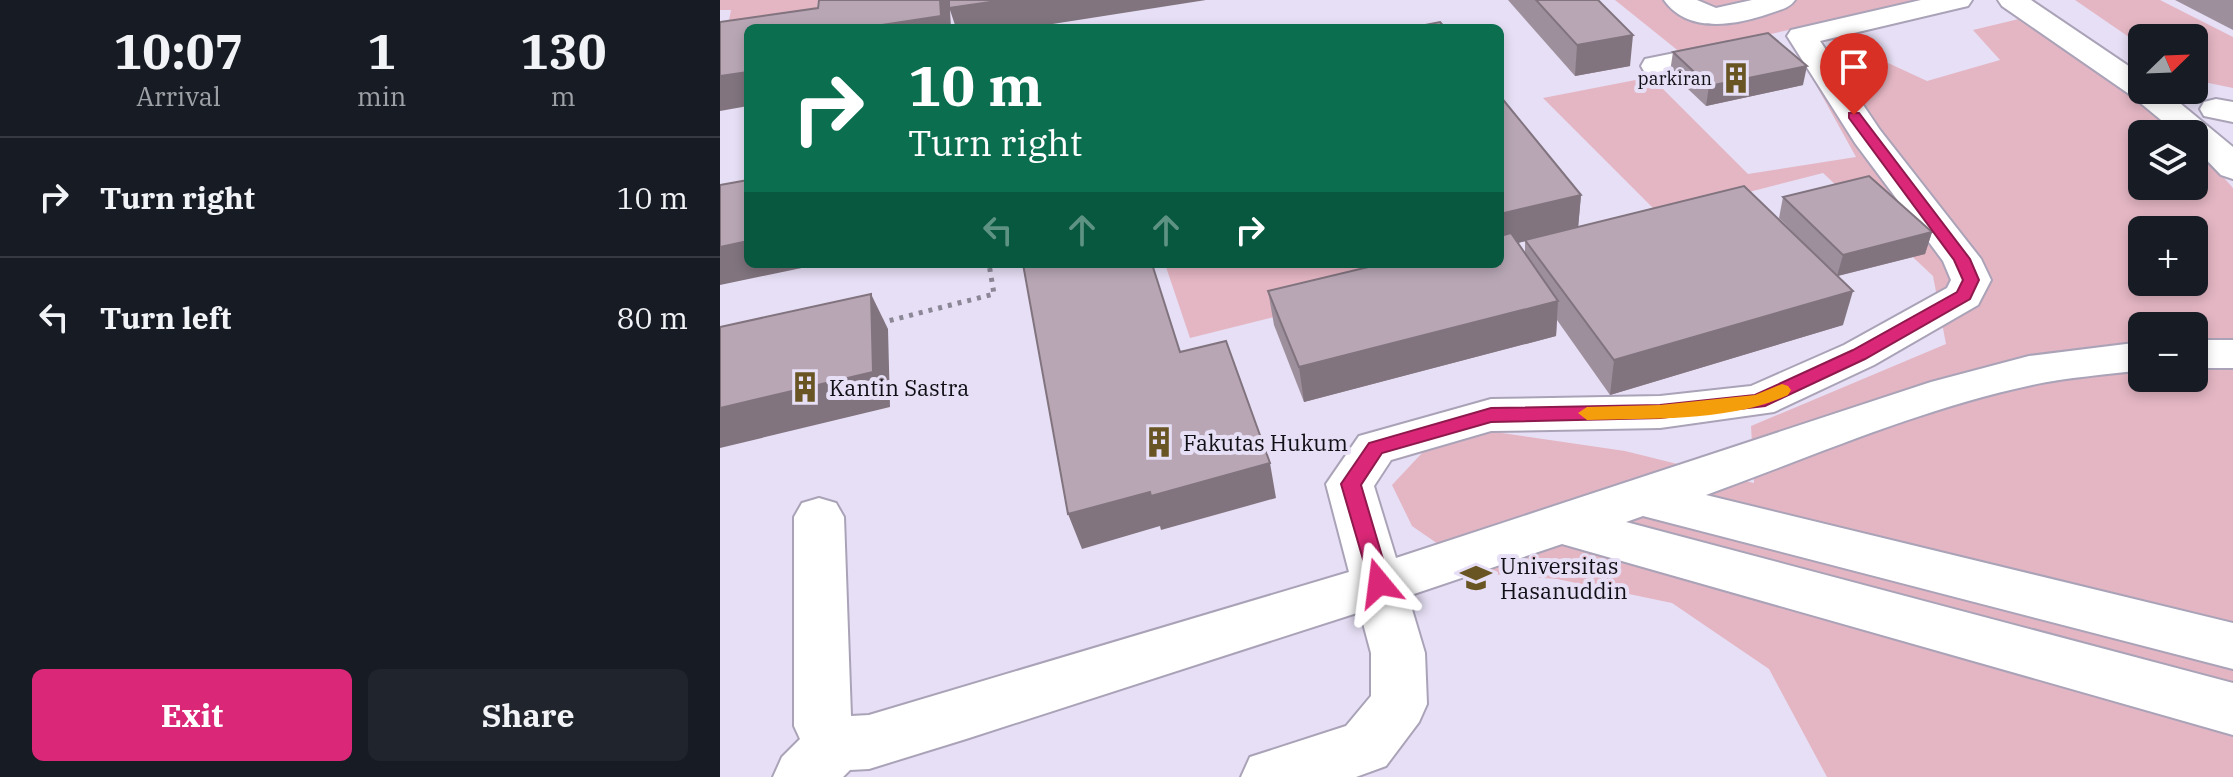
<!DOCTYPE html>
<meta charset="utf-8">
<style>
:root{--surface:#171b24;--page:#20242c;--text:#f1f3f6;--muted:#9ea1a6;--line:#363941;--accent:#db2777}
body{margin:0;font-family:"IBM Plex Serif",serif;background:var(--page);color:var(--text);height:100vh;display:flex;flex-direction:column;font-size:30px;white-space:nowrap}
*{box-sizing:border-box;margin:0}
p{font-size:26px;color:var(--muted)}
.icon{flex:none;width:44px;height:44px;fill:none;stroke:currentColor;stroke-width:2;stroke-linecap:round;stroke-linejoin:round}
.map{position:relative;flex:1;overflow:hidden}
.panel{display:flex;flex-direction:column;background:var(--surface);width:720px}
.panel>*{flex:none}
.guide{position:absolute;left:24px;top:24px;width:760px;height:244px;border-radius:12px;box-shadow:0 4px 12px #0003;background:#0b6e4f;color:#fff;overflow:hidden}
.needle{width:52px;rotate:67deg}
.controls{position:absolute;left:1408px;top:24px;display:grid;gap:16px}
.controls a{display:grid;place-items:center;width:80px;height:80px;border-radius:12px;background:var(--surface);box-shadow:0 4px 12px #0003;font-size:40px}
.pin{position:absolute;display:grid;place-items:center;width:68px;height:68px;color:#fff;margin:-82px -34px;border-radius:50% 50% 50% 0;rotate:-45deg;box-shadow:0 0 8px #0007}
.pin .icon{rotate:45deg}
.me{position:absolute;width:88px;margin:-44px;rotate:344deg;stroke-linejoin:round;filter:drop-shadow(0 0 6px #0008)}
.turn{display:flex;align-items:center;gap:28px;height:168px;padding:0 32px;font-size:36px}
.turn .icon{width:104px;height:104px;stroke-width:2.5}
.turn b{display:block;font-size:56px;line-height:68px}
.lanes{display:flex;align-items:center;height:76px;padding:0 32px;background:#0003;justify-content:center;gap:40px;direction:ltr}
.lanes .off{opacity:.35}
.eta{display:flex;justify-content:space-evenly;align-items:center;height:136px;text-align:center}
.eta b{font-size:48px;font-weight:800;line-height:56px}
.primary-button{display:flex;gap:16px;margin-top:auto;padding:16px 32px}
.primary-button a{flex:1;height:92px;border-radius:12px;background:var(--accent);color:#fff;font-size:32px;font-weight:800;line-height:92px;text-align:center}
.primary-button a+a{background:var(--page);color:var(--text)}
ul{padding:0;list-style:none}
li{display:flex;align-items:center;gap:24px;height:120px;padding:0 32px;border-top:2px solid var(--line)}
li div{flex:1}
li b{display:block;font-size:30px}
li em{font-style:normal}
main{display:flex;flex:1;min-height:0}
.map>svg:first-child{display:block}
.green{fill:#e4b6c3;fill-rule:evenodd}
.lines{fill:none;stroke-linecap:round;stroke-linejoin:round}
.minor-casing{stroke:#aaa3b8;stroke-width:4}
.path{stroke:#8c8797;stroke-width:5;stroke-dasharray:4 6;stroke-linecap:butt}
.minor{fill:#fff;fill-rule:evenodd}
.wall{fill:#9e8f9c;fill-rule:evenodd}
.shaded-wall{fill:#81747f}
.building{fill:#b8a6b5;stroke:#81747f;stroke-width:2}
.route{fill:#db2777;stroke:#8e194d;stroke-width:2}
.slow{fill:#f59e0b}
.labels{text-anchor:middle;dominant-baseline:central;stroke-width:8;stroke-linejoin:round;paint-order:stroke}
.far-poi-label{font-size:18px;fill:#110f16;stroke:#e6dff5;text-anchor:end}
.poi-label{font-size:22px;fill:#110f16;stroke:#e6dff5;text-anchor:start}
</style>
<main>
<section class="panel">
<div class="eta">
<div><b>10:07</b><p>Arrival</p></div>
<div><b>1</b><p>min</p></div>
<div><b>130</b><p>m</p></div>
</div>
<ul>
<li><svg class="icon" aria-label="right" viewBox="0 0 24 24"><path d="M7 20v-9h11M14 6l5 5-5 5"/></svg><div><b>Turn right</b></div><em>10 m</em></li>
<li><svg class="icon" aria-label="left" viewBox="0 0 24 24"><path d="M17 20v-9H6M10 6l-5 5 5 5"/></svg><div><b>Turn left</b></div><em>80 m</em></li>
</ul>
<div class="primary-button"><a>Exit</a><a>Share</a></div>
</section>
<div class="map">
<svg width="1513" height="777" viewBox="0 0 1513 777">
<rect width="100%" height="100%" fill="#e6dff5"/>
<g class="green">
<polygon points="0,0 98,0 94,28 28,28 4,47 11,10 0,10"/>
<polygon points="895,0 1210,0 961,53"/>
<polygon points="1355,0 1440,0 1513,37 1513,88 1474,80 1474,38 1422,38 1422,46"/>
<path d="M1303 18 1415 96 1462 134H1422V186H1474V144L1513 188V777H1107L1049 669 952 603 837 579 760 573 692 526 672 485 703 452 762 430 905 451 1034 483 1031 426 1226 344 1213 276 1103 173 940 215 823 98 931 77 1028 174 1136 157 1090 74 1125 43 1207 81 1280 60 1253 30ZM1422 230H1474V282H1422ZM1422 326H1474V378H1422Z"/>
<polygon points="445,264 743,264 746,269 470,338"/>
</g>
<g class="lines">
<defs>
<g id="minor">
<path d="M944 0H977L996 8 1032 0H1075C1069 9 1058 10 1048 14 1015 25 968 34 944 0Z"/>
<path d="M1201 0H1252L1248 6 1100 41 1160 130 1261 259 1271 280 1258 305 1154 365 1054 412 940 428 771 431 671 460 654 486 676 558 1211 382 1309 356 1422 342V370C1385 375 1348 377 1312 385 1200 409 1093 456 986 495L1513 623V669L923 516 906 522 1513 683V735L842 544 688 596 705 653 707 704 699 722 666 766 636 777H521L530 757 626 726 651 696V653L640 612 246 739 149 769 130 770 123 777H53L62 757 80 739 74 726V517L82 503 99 498 116 503 124 517 131 716 149 715 629 572 606 484 639 436 771 399 940 396 1031 386 1124 345 1227 288 1231 280 1223 261 1135 143 1067 36 1071 30Z"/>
<polygon points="1278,0 1311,0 1422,75 1422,90 1444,90 1513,147 1513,179 1501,175 1474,147 1474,134 1458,134 1412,96 1282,6"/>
<polygon points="1009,42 1020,45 1024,51 1020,57 936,75 925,73 921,66 925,59"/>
<polygon points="1496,99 1513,102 1513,122 1484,116 1480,109 1484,102"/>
<rect x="1474" y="340" width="39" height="28"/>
</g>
</defs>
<use href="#minor" class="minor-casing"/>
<polyline class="path" points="160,323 274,294 269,264"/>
<use href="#minor" class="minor"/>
</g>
<g class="wall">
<polygon points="788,0 878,0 910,66 855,76"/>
<polygon points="1455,0 1513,0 1513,30"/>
<polygon points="953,52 1083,85 986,106 950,72"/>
<path d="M780 96 861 195 858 227 1096 255 1059 218 1063 197 1212 232 1205 254 1118 276 1123 325 890 395 837 320 836 336 584 402 554 325 548 291 780 264ZM805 241V253L798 243Z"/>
</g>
<g class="shaded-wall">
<polygon points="220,0 486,0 307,28 236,28 230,10 231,28 142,28"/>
<polygon points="913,35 910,66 855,76 857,45"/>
<polygon points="1087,66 1083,85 986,106 989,86"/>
<polygon points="28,72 28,106 0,111 0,76"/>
<polygon points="861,195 858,229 780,247 780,214"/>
<polygon points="1212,232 1205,254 1117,276 1123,255"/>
<polygon points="28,241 28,264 101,264 0,285 0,247"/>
<polygon points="1133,291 1123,325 890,395 894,360"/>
<polygon points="151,294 168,329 170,407 0,448 0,408"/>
<polygon points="838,301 836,336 584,402 579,367"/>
<polygon points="550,463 556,498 441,530 440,526 362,549 348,514 430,492"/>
</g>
<g class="building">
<polygon points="99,0 220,0 221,16 142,28 28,28 28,72 0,76 0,22 98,8"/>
<polygon points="229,0 284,0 229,8"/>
<polygon points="816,0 878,0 913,35 857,45"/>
<polygon points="720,22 725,28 690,28"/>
<polygon points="285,25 286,28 269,28"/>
<polygon points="1048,33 1087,66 989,86 953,52"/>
<polygon points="780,96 861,195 780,214"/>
<polygon points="1149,176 1212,232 1123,255 1063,197"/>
<polygon points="28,180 28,241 0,247 0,185"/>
<polygon points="1024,186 1133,291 894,360 805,240"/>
<polygon points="791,233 838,301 579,367 548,291 661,264 780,264 780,236"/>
<polygon points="303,264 432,264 460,352 506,341 550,463 431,496 430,492 348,514"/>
<polygon points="151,294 153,372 0,408 0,327"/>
</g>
<polygon class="route" points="1129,113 1139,113 1250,259 1259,280 1250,299 1145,359 1045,406 940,418 771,422 662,453 641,485 670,583 667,590 659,592 652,590 621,484 649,443 771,408 940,405 1035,395 1133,350 1237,292 1243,280 1234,260 1129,118"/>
<path class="slow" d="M1062 384 1068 386 1071 390 1068 395C1011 422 930 418 867 420L858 413 867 407 940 405 1035 395Z"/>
<defs>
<symbol id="building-bare" viewBox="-9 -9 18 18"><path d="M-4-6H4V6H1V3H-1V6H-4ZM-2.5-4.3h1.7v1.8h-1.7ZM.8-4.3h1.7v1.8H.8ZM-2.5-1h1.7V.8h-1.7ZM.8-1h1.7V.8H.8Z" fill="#685523" stroke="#e6dff5" stroke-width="2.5" paint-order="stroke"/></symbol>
<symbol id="university-bare" viewBox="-9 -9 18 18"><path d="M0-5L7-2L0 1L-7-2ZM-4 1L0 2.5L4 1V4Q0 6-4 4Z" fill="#685523" stroke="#e6dff5" stroke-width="2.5" paint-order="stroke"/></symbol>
</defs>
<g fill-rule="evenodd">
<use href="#building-bare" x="994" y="56" width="44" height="44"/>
<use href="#building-bare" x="63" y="365" width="44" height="44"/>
<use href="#building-bare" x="417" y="420" width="44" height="44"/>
<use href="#university-bare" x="734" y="556" width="44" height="44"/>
</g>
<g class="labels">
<g class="far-poi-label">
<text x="992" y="78">parkiran</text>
</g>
<g class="poi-label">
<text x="109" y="387">Kantin Sastra</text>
<text x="463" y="442">Fakutas Hukum</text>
<text x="780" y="565">Universitas<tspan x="780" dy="25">Hasanuddin</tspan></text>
</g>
</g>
</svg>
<div class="controls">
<a><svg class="needle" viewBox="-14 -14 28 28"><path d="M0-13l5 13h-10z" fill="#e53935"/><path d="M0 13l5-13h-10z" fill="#9ea1a6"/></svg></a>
<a><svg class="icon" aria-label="layers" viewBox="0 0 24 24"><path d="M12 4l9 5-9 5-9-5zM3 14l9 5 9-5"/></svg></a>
<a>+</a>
<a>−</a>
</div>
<div class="pin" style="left:1134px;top:115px;background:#d93025"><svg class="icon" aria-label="arrive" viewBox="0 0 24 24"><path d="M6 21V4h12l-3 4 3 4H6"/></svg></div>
<svg class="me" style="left:659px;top:583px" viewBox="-20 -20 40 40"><path d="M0-17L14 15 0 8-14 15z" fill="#db2777" stroke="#fff" stroke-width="4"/></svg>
<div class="guide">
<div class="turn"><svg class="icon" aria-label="right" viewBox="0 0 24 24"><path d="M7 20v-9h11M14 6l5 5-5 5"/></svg><div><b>10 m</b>Turn right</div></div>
<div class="lanes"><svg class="icon off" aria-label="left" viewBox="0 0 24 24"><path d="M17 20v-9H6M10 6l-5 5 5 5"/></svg><svg class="icon off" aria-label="ahead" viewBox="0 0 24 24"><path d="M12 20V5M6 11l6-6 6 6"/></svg><svg class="icon off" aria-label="ahead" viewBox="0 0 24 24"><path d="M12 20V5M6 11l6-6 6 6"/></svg><svg class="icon" aria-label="right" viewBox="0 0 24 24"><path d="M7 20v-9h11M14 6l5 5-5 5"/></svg></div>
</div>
</div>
</main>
